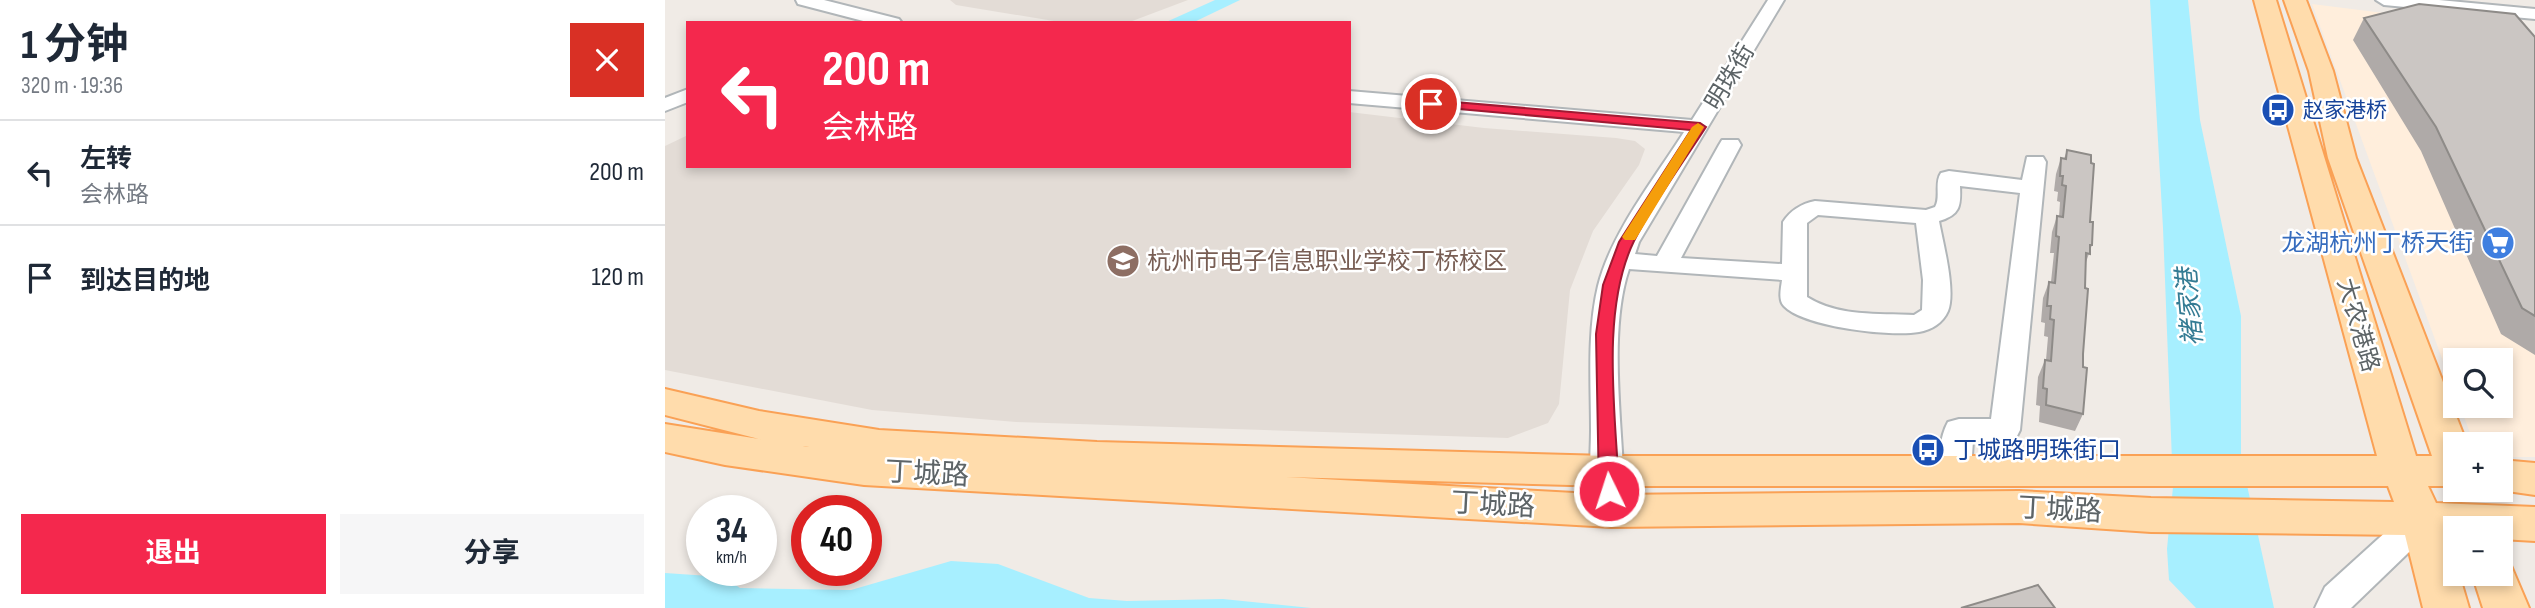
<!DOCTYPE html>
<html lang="zh">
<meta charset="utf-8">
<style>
:root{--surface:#fff;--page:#f6f6f7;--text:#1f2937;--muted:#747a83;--line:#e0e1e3;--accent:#f4284d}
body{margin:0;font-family:"Sofia Sans Condensed","Noto Sans SC",sans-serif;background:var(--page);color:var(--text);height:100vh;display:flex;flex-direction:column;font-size:26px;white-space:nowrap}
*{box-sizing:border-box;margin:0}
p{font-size:23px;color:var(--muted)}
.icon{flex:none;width:38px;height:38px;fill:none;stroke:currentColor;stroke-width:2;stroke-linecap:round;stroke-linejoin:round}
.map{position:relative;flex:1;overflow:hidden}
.side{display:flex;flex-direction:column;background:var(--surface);width:665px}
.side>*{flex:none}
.guide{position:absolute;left:21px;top:21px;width:665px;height:147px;border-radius:0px;box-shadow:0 4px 10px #0003;background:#f4284d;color:#fff;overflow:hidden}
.fabs{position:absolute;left:1778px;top:348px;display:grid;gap:14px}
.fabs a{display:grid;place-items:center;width:70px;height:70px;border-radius:0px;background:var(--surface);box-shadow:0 4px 10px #0003;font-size:35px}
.speed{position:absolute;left:21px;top:495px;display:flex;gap:14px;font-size:35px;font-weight:700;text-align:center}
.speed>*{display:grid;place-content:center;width:91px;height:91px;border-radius:50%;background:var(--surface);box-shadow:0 4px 10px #0003;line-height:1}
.speed small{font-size:18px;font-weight:400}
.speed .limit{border:10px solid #d22;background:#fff;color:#111}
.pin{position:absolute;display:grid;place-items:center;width:60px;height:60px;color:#fff;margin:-30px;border:4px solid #fff;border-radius:50%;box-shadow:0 2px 7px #0007}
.me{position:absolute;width:77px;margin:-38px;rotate:356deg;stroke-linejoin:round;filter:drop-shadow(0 0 5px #0008)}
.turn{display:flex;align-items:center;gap:24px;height:147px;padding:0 21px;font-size:32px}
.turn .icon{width:91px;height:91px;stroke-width:2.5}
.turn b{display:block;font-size:49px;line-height:60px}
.round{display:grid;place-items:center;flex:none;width:74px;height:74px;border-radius:0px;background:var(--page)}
.headline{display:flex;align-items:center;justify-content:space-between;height:119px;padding:0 21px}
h1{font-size:42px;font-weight:700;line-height:52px}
.cta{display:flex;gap:14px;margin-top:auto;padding:14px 21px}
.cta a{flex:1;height:80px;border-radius:0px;background:var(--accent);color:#fff;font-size:28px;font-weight:700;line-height:80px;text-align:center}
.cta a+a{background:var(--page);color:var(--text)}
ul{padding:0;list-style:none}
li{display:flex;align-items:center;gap:21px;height:105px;padding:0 21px;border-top:2px solid var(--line)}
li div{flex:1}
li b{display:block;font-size:26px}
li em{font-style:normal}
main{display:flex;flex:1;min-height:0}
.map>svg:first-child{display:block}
.commercial{fill:#ffeedc}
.education{fill:#e3dcd6}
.water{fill:#a7efff}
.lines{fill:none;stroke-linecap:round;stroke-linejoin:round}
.minor-casing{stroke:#b1b6b9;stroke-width:4}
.major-casing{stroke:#faa155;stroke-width:4}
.minor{fill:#fff;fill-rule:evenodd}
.major{fill:#ffdcac;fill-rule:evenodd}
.wall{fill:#afaaa8}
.building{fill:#cbc6c3;stroke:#8e8b88;stroke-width:2}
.route{fill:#f4284d;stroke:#9f1a32;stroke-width:2}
.slow{fill:#f59e0b}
.labels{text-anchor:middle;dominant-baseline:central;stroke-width:5;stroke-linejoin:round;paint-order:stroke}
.far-transit-label{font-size:21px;fill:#164399;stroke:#fff;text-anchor:start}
.street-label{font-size:24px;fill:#5d6467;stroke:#fff}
.shop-label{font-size:24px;fill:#366cbe;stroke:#fff;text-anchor:end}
.education-label{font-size:24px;fill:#785e54;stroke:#fff;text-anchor:start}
.transit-label{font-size:24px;fill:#164399;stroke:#fff;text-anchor:start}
.water-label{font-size:26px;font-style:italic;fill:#337b93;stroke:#fff}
.near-street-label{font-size:28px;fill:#5d6467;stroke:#fff}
</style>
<main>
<section class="side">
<div class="headline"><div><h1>1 分钟</h1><p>320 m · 19:36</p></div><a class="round" style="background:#d93025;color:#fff"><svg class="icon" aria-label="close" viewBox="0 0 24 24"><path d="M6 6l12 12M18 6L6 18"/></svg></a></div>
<ul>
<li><svg class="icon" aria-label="left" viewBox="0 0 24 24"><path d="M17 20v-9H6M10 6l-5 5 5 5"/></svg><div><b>左转</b><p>会林路</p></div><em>200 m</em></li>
<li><svg class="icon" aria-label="arrive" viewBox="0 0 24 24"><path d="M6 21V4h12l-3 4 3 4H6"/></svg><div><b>到达目的地</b></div><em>120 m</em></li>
</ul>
<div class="cta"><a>退出</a><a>分享</a></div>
</section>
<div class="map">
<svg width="1870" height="608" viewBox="0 0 1870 608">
<rect width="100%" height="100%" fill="#f0ebe6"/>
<polygon class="commercial" points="1647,4 1830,27 1870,77 1870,457 1836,457 1836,444 1809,444 1795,406 1836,406 1836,360 1790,360 1790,394"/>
<g class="education">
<polygon points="285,0 523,0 462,23 401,23 291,5"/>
<polygon points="684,112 819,128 951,138 970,141 980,149 974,165 928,231 905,290 894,404 883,423 843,438 351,422 207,410 0,370 0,146 23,135 23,166 684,166"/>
</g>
<g class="water">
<polygon points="550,0 575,0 527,23 499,23"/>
<polygon points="1485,0 1523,0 1535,120 1576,316 1576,458 1609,608 1531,608 1504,580 1502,549 1508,487 1498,228"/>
<polygon points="286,561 333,564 424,598 462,601 558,599 646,608 0,608 0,573 59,577 75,588 186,590"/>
</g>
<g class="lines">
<defs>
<g id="minor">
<polygon points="131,0 159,0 234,19 237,23 206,23 133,4"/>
<path d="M1103 0H1119L974 242 970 254 992 256 1054 145 1057 140H1073L1076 145 1016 258 1117 264 1118 222C1126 210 1136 204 1150 201L1261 210 1270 207C1276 197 1269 183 1276 173L1284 171 1357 180 1362 157H1378L1381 162 1355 430 1351 438 1340 441H1308L1306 470 1301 479 1290 482 1279 479C1271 464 1275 436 1283 422L1294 419H1326L1355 193 1295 186C1296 206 1295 215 1274 221 1278 243 1291 291 1283 311 1278 323 1266 330 1254 332 1226 337 1139 327 1119 306 1113 300 1116 288 1117 280L964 269C945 324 955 409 958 468 958 485 966 504 958 520L946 524 934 520C921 495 926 458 926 430 926 383 922 332 933 286 946 233 990 178 1019 132L684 103V91L1027 120ZM1153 215 1251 223 1258 280 1257 310 1249 315C1213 313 1174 317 1142 297V223Z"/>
<polygon points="1711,0 1774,0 1870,9 1870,19 1719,5"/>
<polygon points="23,89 23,102 0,111 0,98"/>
<polygon points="1757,506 1769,510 1773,519 1769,528 1686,608 1650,608 1660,587 1745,510"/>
</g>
<g id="major">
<path d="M1589 0H1611L1751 456H1767L1663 158 1644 71 1619 0H1641L1668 71 1691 158 1802 444H1790V486H1763L1771 503 1870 507V541L1836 539V528H1790V537H1783L1790 562V574H1794L1804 608H1758L1740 535 1486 532 1354 523 946 527 199 485 60 465 0 452V424L144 447 94 439 0 415V389L94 411 214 430 432 442 942 456H1712ZM621 477 942 486H1723L1729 502 1486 498 1354 491 946 495Z"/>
<polygon points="1836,460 1870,463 1870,495 1835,490"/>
<polygon points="1836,558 1844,561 1864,608 1818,608 1807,574 1836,574"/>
</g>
</defs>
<use href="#minor" class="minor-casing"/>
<use href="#major" class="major-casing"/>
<use href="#minor" class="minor"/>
<use href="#major" class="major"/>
</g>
<g class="wall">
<polygon points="1699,18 1870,37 1870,355 1836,334 1756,151 1688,40"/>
<polygon points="1402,150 1425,222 1427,245 1420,265 1418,414 1410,431 1374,422 1375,406 1371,405 1373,377 1380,360 1381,360 1383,337 1379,336 1380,323 1376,322 1378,298 1384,282 1386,282 1389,253 1385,253 1387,232 1392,216 1394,217 1395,202 1392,201 1393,192 1389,191 1391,174 1396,158 1399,159"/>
</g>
<g class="building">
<polygon points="1754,4 1850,14 1870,37 1870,316 1857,308 1771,127 1699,18"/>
<polygon points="1402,150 1426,155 1426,163 1429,164 1425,222 1428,222 1427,245 1425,245 1425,254 1421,253 1420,288 1423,289 1418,354 1418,367 1422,368 1418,414 1381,405 1382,389 1378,388 1380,360 1386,361 1389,320 1385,319 1386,306 1382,306 1384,282 1390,283 1394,237 1391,236 1392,216 1398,217 1401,186 1397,185 1398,176 1395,176 1396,158 1401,159"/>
<polygon points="1373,585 1390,608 1296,608"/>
</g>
<path class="route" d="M766 100 1035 123 1041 127C1017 164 989 202 969 241 935 311 951 415 954 491L951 497 944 499 937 497 934 491 931 334 938 285 954 242 1026 130 761 106V101Z"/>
<polygon class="slow" points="1033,123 1039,127 972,237 970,240 960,240 957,237 1027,127"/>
<defs>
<symbol id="bus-disc" viewBox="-11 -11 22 22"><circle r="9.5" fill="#1a4fb4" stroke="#fff"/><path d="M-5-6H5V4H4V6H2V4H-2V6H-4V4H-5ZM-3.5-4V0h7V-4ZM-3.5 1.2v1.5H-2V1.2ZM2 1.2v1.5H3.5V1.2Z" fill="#fff"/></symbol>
<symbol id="supermarket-disc" viewBox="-11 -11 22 22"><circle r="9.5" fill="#3f7fe0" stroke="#fff"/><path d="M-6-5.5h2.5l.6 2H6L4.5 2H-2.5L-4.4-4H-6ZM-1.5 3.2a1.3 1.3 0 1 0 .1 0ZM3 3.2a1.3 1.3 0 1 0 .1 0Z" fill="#fff"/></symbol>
<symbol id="school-disc" viewBox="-11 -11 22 22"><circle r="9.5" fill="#8d6e63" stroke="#fff"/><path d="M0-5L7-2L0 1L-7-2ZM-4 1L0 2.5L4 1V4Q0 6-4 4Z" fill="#fff"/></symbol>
</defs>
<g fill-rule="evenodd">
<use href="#bus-disc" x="1594" y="91" width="38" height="38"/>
<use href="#supermarket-disc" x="1814" y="224" width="38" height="38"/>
<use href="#school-disc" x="439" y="242" width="38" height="38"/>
<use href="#bus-disc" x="1244" y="431" width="38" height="38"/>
</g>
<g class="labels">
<g class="far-transit-label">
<text x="1638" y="110">赵家港桥</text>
</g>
<g class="street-label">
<text transform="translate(1065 77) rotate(-59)">明珠街</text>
<text transform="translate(1693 325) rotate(74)">大农港路</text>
</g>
<g class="shop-label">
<text x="1808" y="243">龙湖杭州丁桥天街</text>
</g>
<g class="education-label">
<text x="482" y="261">杭州市电子信息职业学校丁桥校区</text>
</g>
<g class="transit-label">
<text x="1288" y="450">丁城路明珠街口</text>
</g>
<g class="water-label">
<text transform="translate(1526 307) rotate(-95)">褚家港</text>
</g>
<g class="near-street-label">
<text transform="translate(262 474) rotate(3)">丁城路</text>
<text transform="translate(828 505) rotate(3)">丁城路</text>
<text transform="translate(1395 510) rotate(3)">丁城路</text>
</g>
</g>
</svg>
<div class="fabs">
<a><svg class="icon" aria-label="search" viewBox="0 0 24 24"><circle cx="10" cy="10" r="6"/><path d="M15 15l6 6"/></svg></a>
<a>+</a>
<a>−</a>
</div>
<div class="speed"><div>34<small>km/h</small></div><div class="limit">40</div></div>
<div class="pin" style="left:766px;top:104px;background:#d93025"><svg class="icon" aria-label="arrive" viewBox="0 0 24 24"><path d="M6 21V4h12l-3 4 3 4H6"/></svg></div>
<svg class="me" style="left:944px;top:491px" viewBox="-20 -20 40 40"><circle r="17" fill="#f4284d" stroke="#fff" stroke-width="3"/><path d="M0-11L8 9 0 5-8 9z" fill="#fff"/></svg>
<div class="guide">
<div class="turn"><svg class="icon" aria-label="left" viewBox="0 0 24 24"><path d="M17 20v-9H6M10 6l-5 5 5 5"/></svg><div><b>200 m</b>会林路</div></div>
</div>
</div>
</main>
